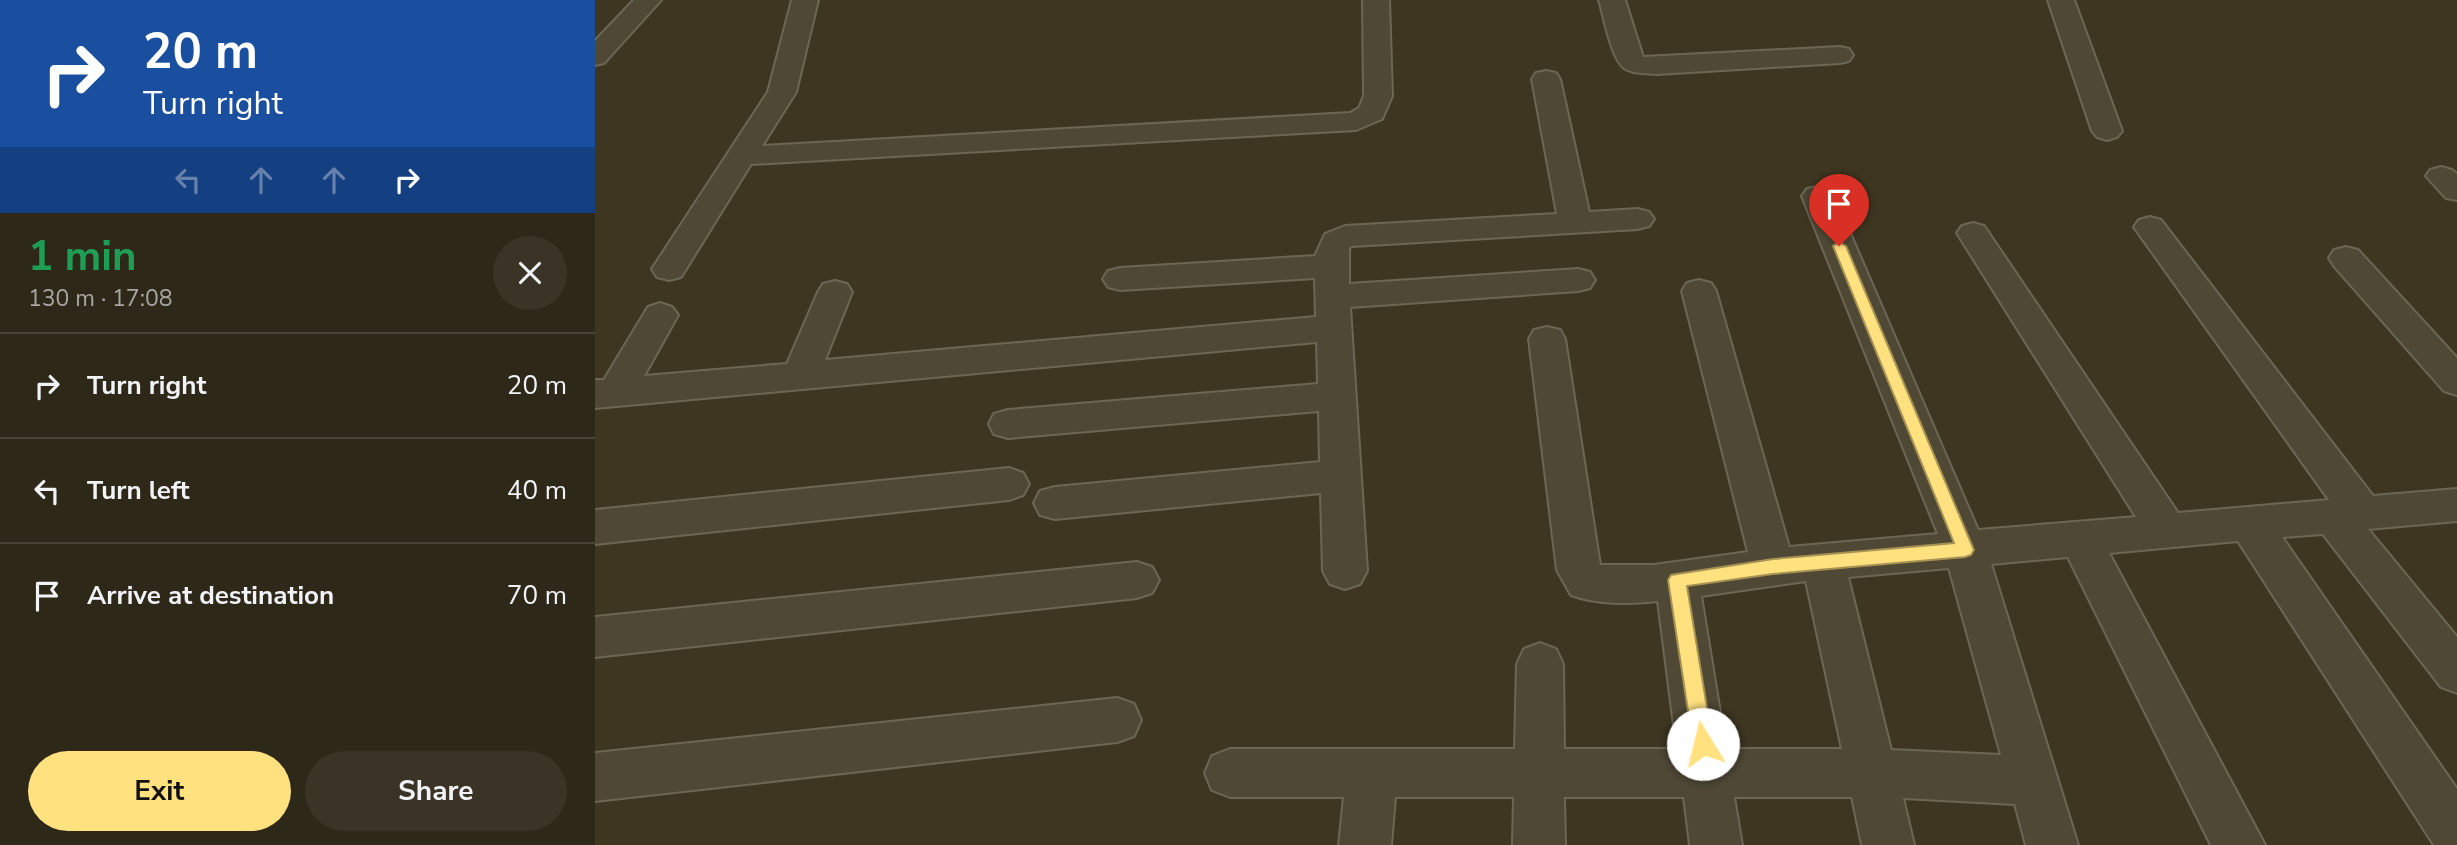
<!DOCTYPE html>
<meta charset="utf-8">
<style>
:root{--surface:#2e2819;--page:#3a3426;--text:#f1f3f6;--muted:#a7a6a2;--line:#494438;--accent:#ffe180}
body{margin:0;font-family:"Nunito Sans",sans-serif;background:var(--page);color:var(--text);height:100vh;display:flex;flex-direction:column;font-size:26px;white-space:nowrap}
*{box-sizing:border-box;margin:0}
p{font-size:23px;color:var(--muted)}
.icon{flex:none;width:38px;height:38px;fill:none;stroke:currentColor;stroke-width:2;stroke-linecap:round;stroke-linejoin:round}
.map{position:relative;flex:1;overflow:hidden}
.drawer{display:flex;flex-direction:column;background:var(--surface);width:595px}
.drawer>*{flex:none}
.guide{background:#1a4fa0;color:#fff;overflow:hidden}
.pin{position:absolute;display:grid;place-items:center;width:60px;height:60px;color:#fff;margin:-72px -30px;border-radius:50% 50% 50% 0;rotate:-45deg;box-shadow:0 0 7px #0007}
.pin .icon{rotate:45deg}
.me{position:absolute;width:77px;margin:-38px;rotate:351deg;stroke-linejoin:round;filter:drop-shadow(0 0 5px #0008)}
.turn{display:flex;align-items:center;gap:24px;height:147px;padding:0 28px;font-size:32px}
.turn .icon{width:91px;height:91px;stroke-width:2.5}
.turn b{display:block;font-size:49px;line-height:60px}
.lanes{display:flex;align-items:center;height:66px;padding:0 28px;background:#0003;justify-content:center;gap:35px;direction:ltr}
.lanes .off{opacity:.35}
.round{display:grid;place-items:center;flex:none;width:74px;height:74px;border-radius:37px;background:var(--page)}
.overview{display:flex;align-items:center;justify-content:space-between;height:119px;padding:0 28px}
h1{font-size:42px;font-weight:700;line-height:52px;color:#1e9e55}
.button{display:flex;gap:14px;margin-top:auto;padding:14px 28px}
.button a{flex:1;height:80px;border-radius:42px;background:var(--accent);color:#111;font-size:28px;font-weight:700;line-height:80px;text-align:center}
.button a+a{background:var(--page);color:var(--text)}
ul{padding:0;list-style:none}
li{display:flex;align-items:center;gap:21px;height:105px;padding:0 28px;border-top:2px solid var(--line)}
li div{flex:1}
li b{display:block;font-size:26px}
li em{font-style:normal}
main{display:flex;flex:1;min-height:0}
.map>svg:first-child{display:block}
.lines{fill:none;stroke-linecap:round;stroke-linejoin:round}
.minor-casing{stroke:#6c6654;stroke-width:4}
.minor{fill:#4e4835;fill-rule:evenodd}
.route{fill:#ffe180;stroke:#a69253;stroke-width:2}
</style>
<main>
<section class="drawer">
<div class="guide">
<div class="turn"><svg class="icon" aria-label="right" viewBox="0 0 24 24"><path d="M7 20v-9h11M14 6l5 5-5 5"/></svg><div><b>20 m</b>Turn right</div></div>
<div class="lanes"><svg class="icon off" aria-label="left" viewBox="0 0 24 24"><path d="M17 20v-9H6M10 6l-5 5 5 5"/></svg><svg class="icon off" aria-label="ahead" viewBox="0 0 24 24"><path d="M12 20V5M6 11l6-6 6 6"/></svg><svg class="icon off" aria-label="ahead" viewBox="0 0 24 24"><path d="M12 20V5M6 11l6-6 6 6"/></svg><svg class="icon" aria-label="right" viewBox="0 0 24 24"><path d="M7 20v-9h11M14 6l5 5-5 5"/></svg></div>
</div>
<div class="overview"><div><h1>1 min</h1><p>130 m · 17:08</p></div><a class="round"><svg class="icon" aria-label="close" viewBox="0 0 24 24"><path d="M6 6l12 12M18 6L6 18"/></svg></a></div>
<ul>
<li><svg class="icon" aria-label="right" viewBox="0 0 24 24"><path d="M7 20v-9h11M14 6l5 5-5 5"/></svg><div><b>Turn right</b></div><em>20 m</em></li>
<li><svg class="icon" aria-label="left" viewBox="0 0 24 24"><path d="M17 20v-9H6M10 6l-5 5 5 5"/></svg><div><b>Turn left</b></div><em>40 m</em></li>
<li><svg class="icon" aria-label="arrive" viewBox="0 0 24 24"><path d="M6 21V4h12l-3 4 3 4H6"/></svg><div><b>Arrive at destination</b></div><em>70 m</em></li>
</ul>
<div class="button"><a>Exit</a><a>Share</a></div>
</section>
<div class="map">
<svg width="1862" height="845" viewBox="0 0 1862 845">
<rect width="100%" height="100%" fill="#3e3621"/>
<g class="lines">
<defs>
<g id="minor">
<polygon points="39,0 66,0 9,63 0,65 0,41"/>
<polygon points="197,0 223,0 201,92 167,146 755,113 764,108 769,96 768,0 794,0 797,96 787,119 761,130 156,164 86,277 74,280 62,277 57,269 173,92"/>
<path d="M1004 0H1030L1048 57 1245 47 1254 49 1258 55 1254 61 1245 63 1062 74C1052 73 1037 74 1029 68 1016 58 1009 16 1004 0Z"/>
<polygon points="1453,0 1479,0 1527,131 1522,137 1512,140 1502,137 1497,131"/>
<polygon points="951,71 961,73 965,79 994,212 1043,209 1054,212 1059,219 1054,226 1043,229 757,246 754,248 754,284 983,269 995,272 1000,280 995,288 983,291 755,307 772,571 765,584 750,589 735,584 728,571 726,493 460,519 445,515 439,503 445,491 460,487 725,462 724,411 413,438 399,434 394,424 399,414 413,410 723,384 722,342 0,408 0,380 9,380 53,307 65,303 77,307 83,315 49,376 192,364 223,292 228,284 240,281 252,284 257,292 230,360 721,317 720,278 525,290 513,287 508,279 513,271 525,268 720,256 730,234 750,226 962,214 937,79 941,73"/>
<polygon points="1846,167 1857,170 1862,174 1862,200 1851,198 1831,176 1835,170"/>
<path d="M1223 187 1234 189 1239 196 1383 530 1541 517 1362 233 1367 226 1378 223 1389 226 1583 513 1734 500 1539 227 1544 220 1555 217 1566 220 1778 496 1862 489V521L1773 529 1862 637V693L1846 687 1728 534 1687 537 1862 789V845H1839L1643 541 1514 553 1670 845H1616L1473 557 1396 564 1483 845H1431L1420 804 1308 798 1319 845H1267L1257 797H1139L1147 845H1095L1089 797H969L970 845H918L919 797H800L796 845H744L749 797H635L617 790 610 773 617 756 635 749H920L922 664 929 649 945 643 961 649 968 664 969 749H1082L1063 601C1033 604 1004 605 976 595L962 570 934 339 939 330 952 327 965 330 970 339 1005 565H1059L1153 552 1087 291 1092 283 1104 280 1116 283 1121 291 1194 547 1343 534 1207 196 1212 189ZM1354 568 1406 755 1296 750 1253 577ZM1211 581 1247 749H1131L1106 596Z"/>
<polygon points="1751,247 1763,250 1862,358 1862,395 1849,391 1739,266 1734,258 1739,250"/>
<polygon points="414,468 428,473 434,484 428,495 414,500 0,544 0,510"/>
<polygon points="542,562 557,567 564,580 557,593 542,598 0,657 0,617"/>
<polygon points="522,698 539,704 546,720 539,736 522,742 0,801 0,753"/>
</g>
</defs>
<use href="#minor" class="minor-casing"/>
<use href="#minor" class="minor"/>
</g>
<polygon class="route" points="1244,242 1251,246 1379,550 1376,555 1370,557 1178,574 1092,586 1118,744 1115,751 1108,754 1101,751 1098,744 1073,580 1076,575 1178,559 1359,543 1238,246"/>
</svg>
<div class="pin" style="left:1244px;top:246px;background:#d93025"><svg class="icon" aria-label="arrive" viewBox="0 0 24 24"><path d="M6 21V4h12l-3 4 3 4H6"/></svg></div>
<svg class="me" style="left:1108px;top:744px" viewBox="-20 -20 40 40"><circle r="19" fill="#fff"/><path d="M0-13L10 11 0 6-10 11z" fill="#ffe180"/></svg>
</div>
</main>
